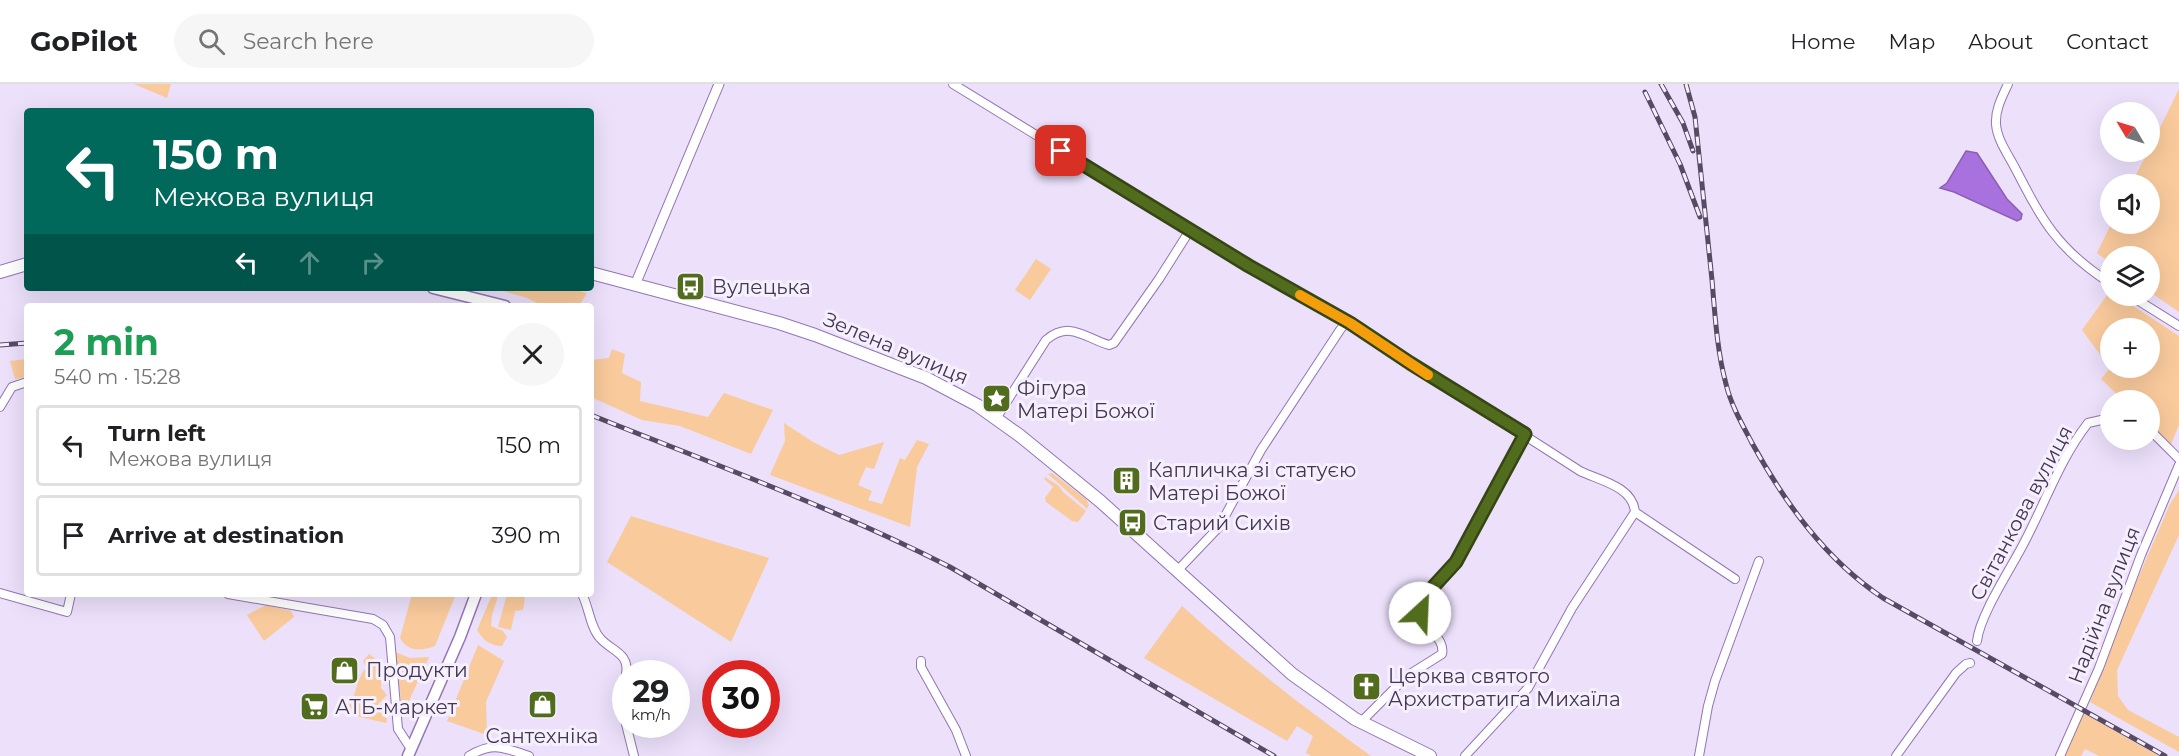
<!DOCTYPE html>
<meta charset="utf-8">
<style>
:root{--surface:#fff;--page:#f6f6f6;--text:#202124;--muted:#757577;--line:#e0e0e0}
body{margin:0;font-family:Montserrat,sans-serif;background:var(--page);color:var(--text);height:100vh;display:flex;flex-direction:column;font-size:22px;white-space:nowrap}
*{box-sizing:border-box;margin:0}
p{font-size:20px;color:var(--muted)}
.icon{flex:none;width:33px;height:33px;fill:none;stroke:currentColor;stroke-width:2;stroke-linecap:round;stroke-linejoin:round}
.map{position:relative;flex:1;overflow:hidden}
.panel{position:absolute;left:24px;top:219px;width:570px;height:294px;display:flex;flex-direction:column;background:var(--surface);border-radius:6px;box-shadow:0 6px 24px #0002}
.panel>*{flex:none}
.guide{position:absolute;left:24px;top:24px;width:570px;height:183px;border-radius:6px;box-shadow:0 6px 24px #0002;background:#00695c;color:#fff;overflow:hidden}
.needle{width:39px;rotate:308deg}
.fabs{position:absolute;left:2100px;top:18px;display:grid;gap:12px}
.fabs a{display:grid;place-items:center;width:60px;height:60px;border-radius:50%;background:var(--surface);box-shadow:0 6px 24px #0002;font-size:30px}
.speed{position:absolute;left:612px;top:576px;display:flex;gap:12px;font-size:30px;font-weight:700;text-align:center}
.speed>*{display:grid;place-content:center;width:78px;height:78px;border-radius:50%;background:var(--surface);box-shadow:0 6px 24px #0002;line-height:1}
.speed small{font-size:15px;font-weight:400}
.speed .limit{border:9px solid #d22;background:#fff;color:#111}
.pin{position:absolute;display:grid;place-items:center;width:51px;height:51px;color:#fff;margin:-26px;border-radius:12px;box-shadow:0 3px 9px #0006}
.me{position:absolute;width:66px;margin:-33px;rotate:25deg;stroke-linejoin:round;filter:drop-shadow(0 0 4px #0008)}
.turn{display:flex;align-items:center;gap:21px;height:126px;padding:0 30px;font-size:27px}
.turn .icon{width:78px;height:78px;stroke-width:2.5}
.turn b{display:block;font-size:42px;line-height:51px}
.lanes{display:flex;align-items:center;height:57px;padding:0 30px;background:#0003;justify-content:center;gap:30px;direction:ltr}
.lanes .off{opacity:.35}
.round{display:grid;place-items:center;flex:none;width:63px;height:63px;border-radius:32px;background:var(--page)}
.summary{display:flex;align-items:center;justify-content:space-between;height:102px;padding:0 30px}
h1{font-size:36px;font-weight:700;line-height:45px;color:#1e9e55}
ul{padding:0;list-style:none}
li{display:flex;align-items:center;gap:18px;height:81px;margin:0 12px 9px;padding:0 18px;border:3px solid var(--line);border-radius:6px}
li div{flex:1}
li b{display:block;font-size:22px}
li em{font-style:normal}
header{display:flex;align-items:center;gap:36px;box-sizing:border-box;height:84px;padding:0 30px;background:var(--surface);border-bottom:2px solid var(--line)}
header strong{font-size:28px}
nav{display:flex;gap:33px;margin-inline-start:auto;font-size:21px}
.search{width:420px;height:54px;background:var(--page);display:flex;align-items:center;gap:15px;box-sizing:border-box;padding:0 21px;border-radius:33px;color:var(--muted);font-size:22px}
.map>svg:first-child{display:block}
.green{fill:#f9ca9c;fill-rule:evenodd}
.water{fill:#a971de;stroke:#8a5fb4;stroke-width:1.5}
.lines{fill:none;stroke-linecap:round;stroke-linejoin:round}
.minor-casing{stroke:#9375b3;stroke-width:10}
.tertiary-casing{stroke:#9375b3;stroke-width:11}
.secondary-casing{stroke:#9375b3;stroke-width:13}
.primary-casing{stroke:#9375b3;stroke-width:14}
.minor{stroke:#fff;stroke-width:8}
.tertiary{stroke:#fff;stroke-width:9}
.secondary{stroke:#fff;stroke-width:10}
.primary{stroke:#fff;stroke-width:12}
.rail-casing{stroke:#574a65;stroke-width:5}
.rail{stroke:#f6f0fe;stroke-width:3;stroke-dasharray:9;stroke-linecap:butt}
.route-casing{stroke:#354614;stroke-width:15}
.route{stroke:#526c1e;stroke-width:10}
.slow{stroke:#f59e0b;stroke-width:10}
.labels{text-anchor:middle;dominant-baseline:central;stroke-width:6;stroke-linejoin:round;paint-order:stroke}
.poi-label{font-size:20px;fill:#433651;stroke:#f6f0fe;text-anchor:start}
.street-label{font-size:20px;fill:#433651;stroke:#f6f0fe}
</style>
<header>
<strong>GoPilot</strong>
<div class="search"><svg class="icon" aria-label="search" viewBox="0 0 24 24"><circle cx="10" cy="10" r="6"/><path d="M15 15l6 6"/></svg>Search here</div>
<nav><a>Home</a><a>Map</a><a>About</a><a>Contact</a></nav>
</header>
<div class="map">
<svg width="2179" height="672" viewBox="0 0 2179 672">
<rect width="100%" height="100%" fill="#ece0fb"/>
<g class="green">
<polygon points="134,0 171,0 167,14"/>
<polygon points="2179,5 2179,228 2150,208 2150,172 2110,172 2110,179 2097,169 2111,140 2150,140 2150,100 2131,100 2148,68 2150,68 2150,64"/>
<polygon points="1036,175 1051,185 1030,216 1015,206"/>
<polygon points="493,204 568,204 587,209 579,222 543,222 527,214"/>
<path d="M2110 207V212H2118L2179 252V341L2170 363 2150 343V316H2123L2101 295 2110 284 2082 246ZM2110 244H2150V284H2110Z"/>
<polygon points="612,265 625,270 622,289 641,298 640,317 708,333 724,309 773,326 751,370 680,342 642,336 591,313 591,276 609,274"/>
<polygon points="27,275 27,293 15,295 10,277"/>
<polygon points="784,339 813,358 839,371 884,358 874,385 866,383 858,401 872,407 868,416 882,420 900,374 905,376 917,356 929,360 917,383 910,443 770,391 785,357"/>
<polygon points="1052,389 1086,415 1089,421 1087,425 1048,390"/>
<polygon points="1045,393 1059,402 1063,408 1086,427 1078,438 1072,437 1046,418 1045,414 1053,403 1044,395"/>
<polygon points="2179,406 2179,451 2117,586 2118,612 2128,626 2179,653 2179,668 2090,618 2126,522 2170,420"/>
<polygon points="631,432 769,474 731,558 607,478"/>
<path d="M412 510H456L435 562C421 567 408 568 400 554Z"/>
<polygon points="507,510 525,513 523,526 515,527 511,546 498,543"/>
<path d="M492 511 498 512 492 531 491 542 503 547 507 553 502 562C490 562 483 556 477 546Z"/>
<polygon points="266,521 291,527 294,533 264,557 247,531"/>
<path d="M1182 522C1242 576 1306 625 1371 672H1311L1306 669 1313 652 1297 642 1287 657 1144 574Z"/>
<polygon points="478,561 504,577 486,618 487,651 447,637"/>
<polygon points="395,568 410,574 429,573 403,630"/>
<path d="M369 570 382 580 381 604 387 611 378 620 380 628 387 635 386 639 351 631 349 622C357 610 356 595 366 584L363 577Z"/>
<polygon points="2083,629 2159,672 2099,672 2085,665 2081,672 2065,672"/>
</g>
<polygon class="water" points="1966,67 1977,69 2007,115 2022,130 2021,135 2017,137 1954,108 1940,104 1947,99"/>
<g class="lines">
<defs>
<g id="minor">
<path d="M953 0 1241 177 1350 239 1580 387C1598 396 1633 402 1635 428L1735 495"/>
<path d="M2008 0C2002 13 1995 26 1996 40 1997 55 2007 69 2014 82 2042 136 2057 165 2110 199"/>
<polyline points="2131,212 2179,242"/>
<polyline points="0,323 12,303 27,298"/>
<path d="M997 333 1046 256C1070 236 1085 254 1109 261L1114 259 1159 195 1190 146"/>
<polyline points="2150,346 2179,375"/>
<polyline points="1178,486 1219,443 1261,366 1340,246 1344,241 1350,239"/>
<polyline points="0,509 67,528 71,510"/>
<polyline points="228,510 373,535 383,541 390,553 398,645 411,665"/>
<path d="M582 510C589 523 590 543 600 554 611 567 630 569 626 590"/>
<path d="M1977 557C1980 530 2012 483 2025 457 2046 417 2060 375 2088 339L2110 334"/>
<polyline points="921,577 921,583 956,646 966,672"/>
<polyline points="626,591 619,622 626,639"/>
<path d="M1361 638 1407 592 1442 570C1446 552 1419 543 1420 520L1433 502 1456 478 1525 350"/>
<polyline points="626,640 634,672"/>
<path d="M469 672C493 657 504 664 529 672"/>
<polyline points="1465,672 1528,604 1572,524 1635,428"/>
<polyline points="1699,672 1708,622 1715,597 1759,477"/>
<polyline points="1896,672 1956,589 1966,580 1970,579"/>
<polyline points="2060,672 2099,584 2141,471 2179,381"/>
</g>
<polyline id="tertiary" points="635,201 719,0"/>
<g id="secondary">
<polyline points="433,204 505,222"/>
<polyline points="408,672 460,553 476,510"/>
</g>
<g id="primary">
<polyline points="0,188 27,180"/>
<polyline points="591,189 779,239 815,251 926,294 977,321 1019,351 1100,417 1292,590 1355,635 1430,672"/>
</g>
</defs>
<use href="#minor" class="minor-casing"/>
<use href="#tertiary" class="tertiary-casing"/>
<use href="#secondary" class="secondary-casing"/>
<use href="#primary" class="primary-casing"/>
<use href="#minor" class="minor"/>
<use href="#tertiary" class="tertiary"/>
<use href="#secondary" class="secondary"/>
<use href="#primary" class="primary"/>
<defs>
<g id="rail">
<polyline points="1661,0 1683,39 1693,67"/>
<path d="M1686 0 1695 33C1701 87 1706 142 1712 196 1715 231 1717 267 1726 300 1731 321 1742 340 1752 359 1785 419 1825 475 1883 514L2165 672"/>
<polyline points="1645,8 1680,80 1700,133"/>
<polyline points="0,261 27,259"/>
<path d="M591 331C711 379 834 424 950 483L1274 672"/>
</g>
</defs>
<use href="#rail" class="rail-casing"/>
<use href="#rail" class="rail"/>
</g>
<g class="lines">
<defs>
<polyline id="route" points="1061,67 1249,182 1350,239 1410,279 1525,350 1456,478 1423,514 1420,520 1420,529"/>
</defs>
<use href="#route" class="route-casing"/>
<use href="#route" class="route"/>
<polyline class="slow" points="1300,211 1350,239 1428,291"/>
</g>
<defs>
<symbol id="bus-square" viewBox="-11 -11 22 22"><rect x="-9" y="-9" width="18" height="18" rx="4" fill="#526c1e" stroke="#f6f0fe"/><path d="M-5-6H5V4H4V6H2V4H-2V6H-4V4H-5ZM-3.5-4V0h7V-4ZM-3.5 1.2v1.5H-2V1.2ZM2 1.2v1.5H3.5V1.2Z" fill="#fff"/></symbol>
<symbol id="sight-square" viewBox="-11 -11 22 22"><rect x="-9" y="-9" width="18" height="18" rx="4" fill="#526c1e" stroke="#f6f0fe"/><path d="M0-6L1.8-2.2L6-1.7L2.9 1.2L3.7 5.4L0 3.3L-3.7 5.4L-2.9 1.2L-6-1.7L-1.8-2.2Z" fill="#fff"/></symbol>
<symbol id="building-square" viewBox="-11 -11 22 22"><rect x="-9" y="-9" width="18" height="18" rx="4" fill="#526c1e" stroke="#f6f0fe"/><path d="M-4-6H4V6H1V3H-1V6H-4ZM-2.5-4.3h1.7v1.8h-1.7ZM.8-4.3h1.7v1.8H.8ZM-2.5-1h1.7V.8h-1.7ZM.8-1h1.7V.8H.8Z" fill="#fff"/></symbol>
<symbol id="shop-square" viewBox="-11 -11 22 22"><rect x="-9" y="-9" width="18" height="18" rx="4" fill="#526c1e" stroke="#f6f0fe"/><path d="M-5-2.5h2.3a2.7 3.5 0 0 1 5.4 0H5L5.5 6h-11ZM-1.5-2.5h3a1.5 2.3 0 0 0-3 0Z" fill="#fff"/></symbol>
<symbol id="church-square" viewBox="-11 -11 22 22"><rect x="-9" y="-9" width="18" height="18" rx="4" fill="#526c1e" stroke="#f6f0fe"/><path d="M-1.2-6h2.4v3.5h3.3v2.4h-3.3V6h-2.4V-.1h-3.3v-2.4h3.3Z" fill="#fff"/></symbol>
<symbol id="supermarket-square" viewBox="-11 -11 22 22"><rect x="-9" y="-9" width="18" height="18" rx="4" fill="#526c1e" stroke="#f6f0fe"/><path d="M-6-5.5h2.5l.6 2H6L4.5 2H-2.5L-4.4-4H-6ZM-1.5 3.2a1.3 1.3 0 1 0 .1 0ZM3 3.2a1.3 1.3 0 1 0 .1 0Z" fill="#fff"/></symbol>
</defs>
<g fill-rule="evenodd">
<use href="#bus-square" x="674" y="186" width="33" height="33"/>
<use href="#sight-square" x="980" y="298" width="33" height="33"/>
<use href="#building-square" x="1110" y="380" width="33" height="33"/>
<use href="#bus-square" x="1116" y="422" width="33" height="33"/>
<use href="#shop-square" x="328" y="570" width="33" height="33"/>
<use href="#church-square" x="1350" y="586" width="33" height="33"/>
<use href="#shop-square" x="526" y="604" width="33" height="33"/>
<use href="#supermarket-square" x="298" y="606" width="33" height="33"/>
</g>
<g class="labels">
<g class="poi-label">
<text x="712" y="203">Вулецька</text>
<text x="1017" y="304">Фігура<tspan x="1017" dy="23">Матері Божої</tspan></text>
<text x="1148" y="386">Капличка зі статуєю<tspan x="1148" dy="23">Матері Божої</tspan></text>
<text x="1153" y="439">Старий Сихів</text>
<text x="366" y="586">Продукти</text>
<text x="1388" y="592">Церква святого<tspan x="1388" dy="23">Архистратига Михаїла</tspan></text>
<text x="335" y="623">АТБ-маркет</text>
<text x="542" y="652" text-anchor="middle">Сантехніка</text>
</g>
<g class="street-label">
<text transform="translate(896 264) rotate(23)">Зелена вулиця</text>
<text transform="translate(2021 429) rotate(-62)">Світанкова вулиця</text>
<text transform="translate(2104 521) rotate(-69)">Надійна вулиця</text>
</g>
</g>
</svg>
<div class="fabs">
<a><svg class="needle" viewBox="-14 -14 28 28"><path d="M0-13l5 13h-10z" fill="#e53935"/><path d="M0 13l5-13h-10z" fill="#757577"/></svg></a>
<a><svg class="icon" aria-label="sound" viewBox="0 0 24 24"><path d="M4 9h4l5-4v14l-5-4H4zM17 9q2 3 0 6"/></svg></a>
<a><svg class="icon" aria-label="layers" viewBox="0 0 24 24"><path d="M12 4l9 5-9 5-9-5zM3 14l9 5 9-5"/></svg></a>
<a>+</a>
<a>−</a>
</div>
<div class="speed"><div>29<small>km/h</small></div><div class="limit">30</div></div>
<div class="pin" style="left:1061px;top:67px;background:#d93025"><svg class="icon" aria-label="arrive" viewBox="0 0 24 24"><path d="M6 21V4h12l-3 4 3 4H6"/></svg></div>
<svg class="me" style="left:1420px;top:529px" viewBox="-20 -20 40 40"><circle r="19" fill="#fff"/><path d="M0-13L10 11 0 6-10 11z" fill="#526c1e"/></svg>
<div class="guide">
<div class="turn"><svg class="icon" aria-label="left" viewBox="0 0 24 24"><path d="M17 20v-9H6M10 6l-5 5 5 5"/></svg><div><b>150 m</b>Межова вулиця</div></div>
<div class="lanes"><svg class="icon" aria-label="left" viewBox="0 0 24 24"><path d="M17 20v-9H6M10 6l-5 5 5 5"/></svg><svg class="icon off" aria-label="ahead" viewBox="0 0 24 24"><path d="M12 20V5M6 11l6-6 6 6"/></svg><svg class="icon off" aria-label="right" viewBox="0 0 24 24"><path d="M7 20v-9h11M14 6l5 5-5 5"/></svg></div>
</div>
<section class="panel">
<div class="summary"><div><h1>2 min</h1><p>540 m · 15:28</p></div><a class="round"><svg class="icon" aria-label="close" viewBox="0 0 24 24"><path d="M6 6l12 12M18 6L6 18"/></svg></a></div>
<ul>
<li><svg class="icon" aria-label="left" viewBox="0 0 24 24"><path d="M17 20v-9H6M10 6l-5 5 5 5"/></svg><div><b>Turn left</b><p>Межова вулиця</p></div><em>150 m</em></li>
<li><svg class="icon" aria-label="arrive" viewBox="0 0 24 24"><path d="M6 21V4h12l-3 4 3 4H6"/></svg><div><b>Arrive at destination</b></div><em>390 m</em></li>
</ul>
</section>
</div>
